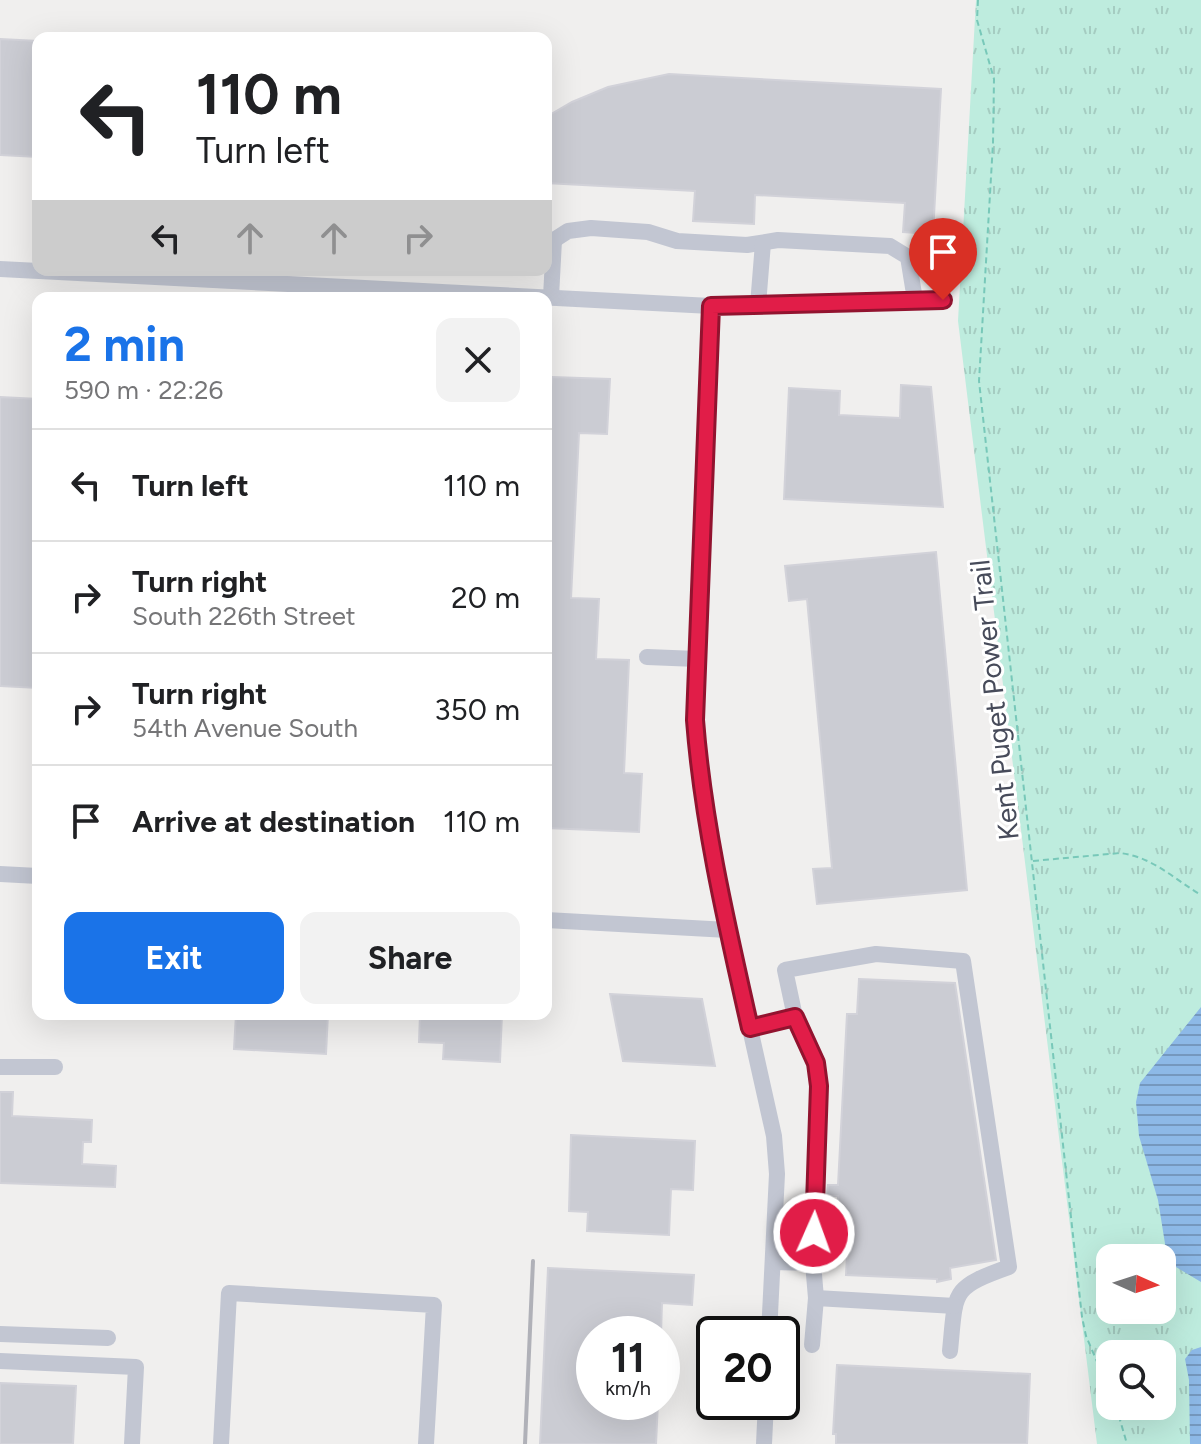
<!DOCTYPE html>
<meta charset="utf-8">
<style>
:root{--surface:#fff;--page:#f2f2f2;--text:#202124;--muted:#757577;--line:#e0e0e0;--accent:#1a73e8}
body{margin:0;font-family:Figtree,sans-serif;background:var(--page);color:var(--text);height:100vh;display:flex;flex-direction:column;font-size:30px;white-space:nowrap}
*{box-sizing:border-box;margin:0}
p{font-size:26px;color:var(--muted)}
.icon{flex:none;width:44px;height:44px;fill:none;stroke:currentColor;stroke-width:2;stroke-linecap:round;stroke-linejoin:round}
.map{position:relative;flex:1;overflow:hidden}
.sheet{position:absolute;left:32px;top:292px;width:520px;height:728px;display:flex;flex-direction:column;background:var(--surface);border-radius:16px;box-shadow:0 8px 32px #0002}
.sheet>*{flex:none}
.guide{position:absolute;left:32px;top:32px;width:520px;height:244px;border-radius:16px;box-shadow:0 8px 32px #0002;background:#fff;color:var(--text);overflow:hidden}
.needle{width:52px;rotate:93deg}
.fabs{position:absolute;left:1096px;top:1244px;display:grid;gap:16px}
.fabs a{display:grid;place-items:center;width:80px;height:80px;border-radius:16px;background:var(--surface);box-shadow:0 8px 32px #0002;font-size:40px}
.speed{position:absolute;left:576px;top:1316px;display:flex;gap:16px;font-size:40px;font-weight:700;text-align:center}
.speed>*{display:grid;place-content:center;width:104px;height:104px;border-radius:50%;background:var(--surface);box-shadow:0 8px 32px #0002;line-height:1}
.speed small{font-size:20px;font-weight:400}
.speed .limit{border:4px solid #111;border-radius:12px;background:#fff;color:#111}
.pin{position:absolute;display:grid;place-items:center;width:68px;height:68px;color:#fff;margin:-82px -34px;border-radius:50% 50% 50% 0;rotate:-45deg;box-shadow:0 0 8px #0007}
.pin .icon{rotate:45deg}
.me{position:absolute;width:88px;margin:-44px;rotate:2deg;stroke-linejoin:round;filter:drop-shadow(0 0 6px #0008)}
.turn{display:flex;align-items:center;gap:28px;height:168px;padding:0 32px;font-size:36px}
.turn .icon{width:104px;height:104px;stroke-width:2.5}
.turn b{display:block;font-size:56px;line-height:68px}
.lanes{display:flex;align-items:center;height:76px;padding:0 32px;background:#0003;justify-content:center;gap:40px;direction:ltr}
.lanes .off{opacity:.35}
.round{display:grid;place-items:center;flex:none;width:84px;height:84px;border-radius:16px;background:var(--page)}
.overview{display:flex;align-items:center;justify-content:space-between;height:136px;padding:0 32px}
h1{font-size:48px;font-weight:700;line-height:60px;color:var(--accent)}
.action{display:flex;gap:16px;margin-top:auto;padding:16px 32px}
.action a{flex:1;height:92px;border-radius:16px;background:var(--accent);color:#fff;font-size:32px;font-weight:700;line-height:92px;text-align:center}
.action a+a{background:var(--page);color:var(--text)}
ul{padding:0;list-style:none}
li{display:flex;align-items:center;gap:24px;height:112px;padding:0 32px;border-top:2px solid var(--line)}
li div{flex:1}
li b{display:block;font-size:30px}
li em{font-style:normal}
.map>svg:first-child{display:block}
.park{fill:url(#park-tufts);fill-rule:evenodd}
.water{fill:url(#water-rules)}
.building{fill:#cbccd3;stroke:#d2d2d9;stroke-width:2}
.lines{fill:none;stroke-linecap:round;stroke-linejoin:round}
.path{stroke:#78c8b9;stroke-width:2;stroke-dasharray:6 4;stroke-linecap:butt}
.minor{stroke:#c2c6d2;stroke-width:16}
.rail{stroke:#b0b1b8;stroke-width:4}
.route-casing{stroke:#92132f;stroke-width:20}
.route{stroke:#e11d48;stroke-width:14}
.labels{text-anchor:middle;dominant-baseline:central;stroke-width:6;stroke-linejoin:round;paint-order:stroke}
.street-label{font-size:28px;fill:#474b5a;stroke:#fff}
</style>
<div class="map">
<svg width="1201" height="1444" viewBox="0 0 1201 1444">
<defs>
<pattern id="park-tufts" width="24" height="20" patternUnits="userSpaceOnUse" patternTransform="scale(2)"><rect width="24" height="20" fill="#beecde"/><path d="M3 7l-1-3M5 7V3M7 7l1-3M15 17l-1-3M17 17v-4M19 17l1-3" fill="none" stroke="#a5ccc1"/></pattern>
<pattern id="water-rules" width="6" height="5" patternUnits="userSpaceOnUse" patternTransform="scale(2)"><rect width="6" height="5" fill="#8db9e7"/><path d="M0 2.5h6" fill="none" stroke="#7598be"/></pattern>
</defs>
<rect width="100%" height="100%" fill="#f0efee"/>
<path class="park" d="M976 0H1201V1444H1097L958 321ZM1110 1258H1162V1310H1110ZM1110 1354H1162V1406H1110Z"/>
<g class="water">
<polygon points="1201,1007 1201,1282 1176,1267 1167,1256 1158,1200 1139,1136 1136,1102 1140,1083"/>
<polygon points="1201,1347 1201,1444 1190,1444 1189,1380 1185,1359 1192,1350"/>
</g>
<g class="building">
<polygon points="0,39 38,41 38,157 0,155"/>
<polygon points="669,74 941,89 933,234 903,232 905,203 755,195 754,224 693,221 695,191 546,183 546,117 572,102 608,87"/>
<polygon points="552,377 610,379 607,434 579,433 571,598 599,599 596,659 629,660 624,773 642,774 639,832 546,828 546,385 551,386"/>
<polygon points="901,385 931,387 943,507 784,499 789,388 840,391 839,415 900,418"/>
<polygon points="0,397 38,399 38,688 0,686"/>
<polygon points="936,552 967,890 817,904 813,869 832,868 807,599 789,601 785,566"/>
<polygon points="859,979 955,983 996,1260 950,1268 951,1279 937,1282 937,1279 846,1275 848,1234 836,1233 838,1196 827,1196 828,1185 838,1185 847,1014 857,1014"/>
<polygon points="610,994 702,999 715,1066 623,1061"/>
<polygon points="236,1014 328,1014 326,1054 234,1049"/>
<polygon points="420,1014 502,1014 500,1062 443,1059 444,1043 419,1042"/>
<polygon points="0,1092 13,1092 12,1116 92,1120 91,1142 83,1142 82,1164 116,1166 115,1187 0,1183"/>
<polygon points="571,1135 695,1141 693,1190 671,1189 669,1235 587,1231 588,1212 569,1211"/>
<polygon points="548,1268 694,1275 692,1305 662,1303 661,1334 594,1334 594,1402 658,1402 656,1444 540,1444"/>
<polygon points="837,1365 1030,1374 1027,1444 836,1444 836,1434 833,1434"/>
<polygon points="0,1383 76,1386 73,1444 0,1444"/>
</g>
<g class="lines">
<g class="path">
<polyline points="978,0 977,20 994,79 993,143 979,381 1082,1317 1086,1336 1110,1392"/>
<path d="M1033 861 1120 853C1153 857 1174 879 1201 895"/>
<polyline points="1116,1406 1127,1444"/>
</g>
<g class="minor">
<polyline points="546,239 554,240 568,231 591,228 648,232 677,241 747,245 778,240 890,246 908,257 915,300"/>
<polyline points="0,269 711,306 943,300"/>
<polyline points="551,297 554,240"/>
<polyline points="758,305 763,243"/>
<polyline points="711,306 695,720 699,774 728,930 774,1136 777,1174 769,1334"/>
<polyline points="647,657 697,659"/>
<polyline points="0,874 38,876"/>
<polyline points="546,920 728,930"/>
<path d="M750 1028 795 1017 785 970 876 954 963 961 1009 1267C950 1288 956 1291 950 1351"/>
<polyline points="0,1067 55,1067"/>
<polyline points="773,1262 813,1263 819,1086 816,1063 795,1017"/>
<polyline points="813,1263 816,1298"/>
<polyline points="0,1334 108,1338"/>
<polyline points="812,1345 816,1298 955,1306"/>
<polyline points="0,1361 136,1367 132,1444"/>
<polyline points="221,1444 229,1293 434,1305 426,1444"/>
<polyline points="764,1444 766,1402"/>
</g>
<polyline class="rail" points="525,1444 533,1261"/>
</g>
<g class="lines">
<defs>
<path id="route" d="M814 1233 819 1086 816 1063 795 1017 750 1028C727 926 703 824 695 720L711 306 943 300"/>
</defs>
<use href="#route" class="route-casing"/>
<use href="#route" class="route"/>
</g>
<g class="labels">
<g class="street-label">
<text transform="translate(994 700) rotate(-96)">Kent Puget Power Trail</text>
</g>
</g>
</svg>
<div class="fabs">
<a><svg class="needle" viewBox="-14 -14 28 28"><path d="M0-13l5 13h-10z" fill="#e53935"/><path d="M0 13l5-13h-10z" fill="#757577"/></svg></a>
<a><svg class="icon" aria-label="search" viewBox="0 0 24 24"><circle cx="10" cy="10" r="6"/><path d="M15 15l6 6"/></svg></a>
</div>
<div class="speed"><div>11<small>km/h</small></div><div class="limit">20</div></div>
<div class="pin" style="left:943px;top:300px;background:#d93025"><svg class="icon" aria-label="arrive" viewBox="0 0 24 24"><path d="M6 21V4h12l-3 4 3 4H6"/></svg></div>
<svg class="me" style="left:814px;top:1233px" viewBox="-20 -20 40 40"><circle r="17" fill="#e11d48" stroke="#fff" stroke-width="3"/><path d="M0-11L8 9 0 5-8 9z" fill="#fff"/></svg>
<div class="guide">
<div class="turn"><svg class="icon" aria-label="left" viewBox="0 0 24 24"><path d="M17 20v-9H6M10 6l-5 5 5 5"/></svg><div><b>110 m</b>Turn left</div></div>
<div class="lanes"><svg class="icon" aria-label="left" viewBox="0 0 24 24"><path d="M17 20v-9H6M10 6l-5 5 5 5"/></svg><svg class="icon off" aria-label="ahead" viewBox="0 0 24 24"><path d="M12 20V5M6 11l6-6 6 6"/></svg><svg class="icon off" aria-label="ahead" viewBox="0 0 24 24"><path d="M12 20V5M6 11l6-6 6 6"/></svg><svg class="icon off" aria-label="right" viewBox="0 0 24 24"><path d="M7 20v-9h11M14 6l5 5-5 5"/></svg></div>
</div>
<section class="sheet">
<div class="overview"><div><h1>2 min</h1><p>590 m · 22:26</p></div><a class="round"><svg class="icon" aria-label="close" viewBox="0 0 24 24"><path d="M6 6l12 12M18 6L6 18"/></svg></a></div>
<ul>
<li><svg class="icon" aria-label="left" viewBox="0 0 24 24"><path d="M17 20v-9H6M10 6l-5 5 5 5"/></svg><div><b>Turn left</b></div><em>110 m</em></li>
<li><svg class="icon" aria-label="right" viewBox="0 0 24 24"><path d="M7 20v-9h11M14 6l5 5-5 5"/></svg><div><b>Turn right</b><p>South 226th Street</p></div><em>20 m</em></li>
<li><svg class="icon" aria-label="right" viewBox="0 0 24 24"><path d="M7 20v-9h11M14 6l5 5-5 5"/></svg><div><b>Turn right</b><p>54th Avenue South</p></div><em>350 m</em></li>
<li><svg class="icon" aria-label="arrive" viewBox="0 0 24 24"><path d="M6 21V4h12l-3 4 3 4H6"/></svg><div><b>Arrive at destination</b></div><em>110 m</em></li>
</ul>
<div class="action"><a>Exit</a><a>Share</a></div>
</section>
</div>
